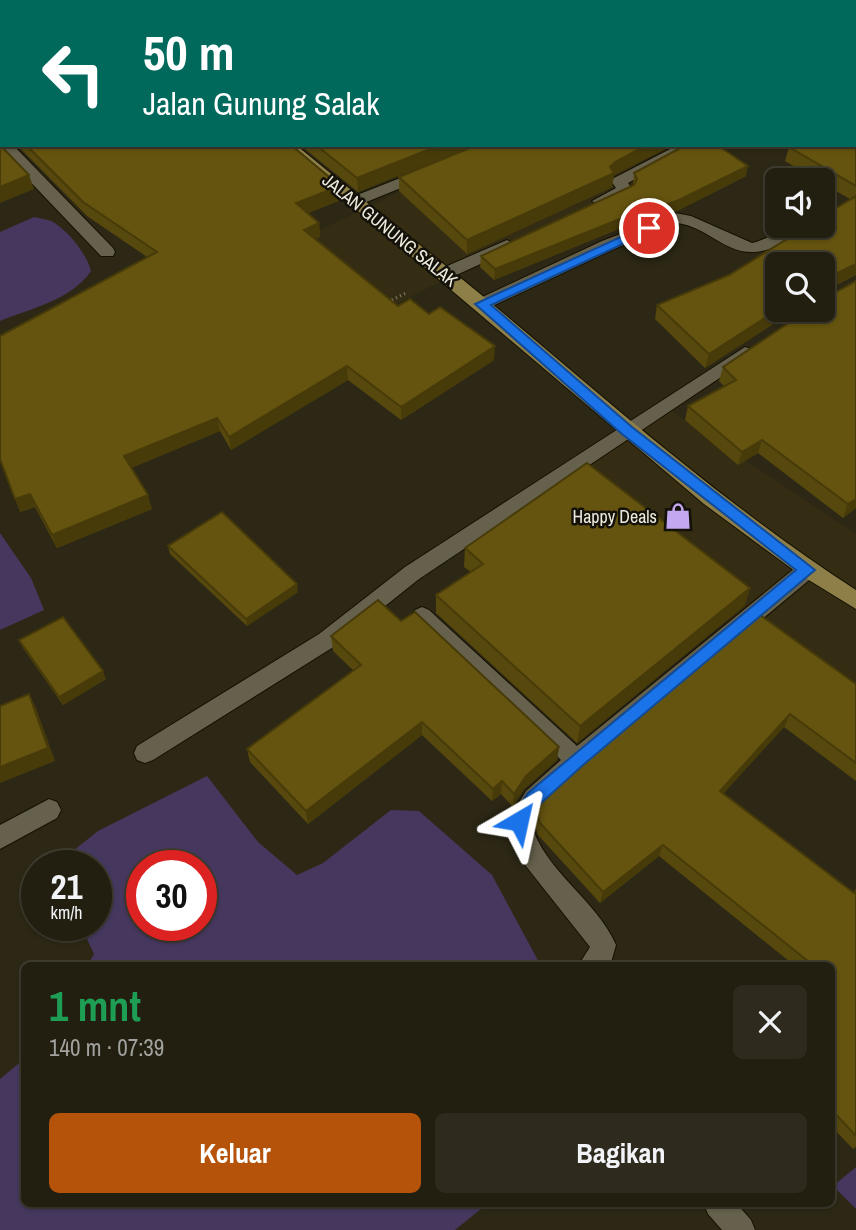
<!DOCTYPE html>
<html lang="id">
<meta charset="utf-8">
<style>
:root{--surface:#221e10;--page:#2e2b1e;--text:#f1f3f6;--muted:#a2a29f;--line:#3f3c30;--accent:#b45309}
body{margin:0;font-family:"Archivo Narrow",sans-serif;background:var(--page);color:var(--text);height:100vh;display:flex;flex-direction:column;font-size:26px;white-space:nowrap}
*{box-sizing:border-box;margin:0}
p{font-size:23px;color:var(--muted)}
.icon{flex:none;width:38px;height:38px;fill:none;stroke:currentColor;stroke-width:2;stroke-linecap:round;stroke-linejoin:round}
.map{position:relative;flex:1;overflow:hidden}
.details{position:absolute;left:21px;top:962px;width:814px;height:245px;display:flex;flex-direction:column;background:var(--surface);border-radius:10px;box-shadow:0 2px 5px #0004,0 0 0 2px var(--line)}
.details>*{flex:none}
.top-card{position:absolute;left:0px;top:0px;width:858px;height:147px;box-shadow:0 2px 5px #0004,0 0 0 2px var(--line);background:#00695c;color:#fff;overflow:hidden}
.fabs{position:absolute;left:765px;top:168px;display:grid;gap:14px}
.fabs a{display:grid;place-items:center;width:70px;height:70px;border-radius:10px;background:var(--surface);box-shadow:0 2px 5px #0004,0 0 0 2px var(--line);font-size:35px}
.speed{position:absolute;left:21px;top:850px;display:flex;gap:14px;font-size:35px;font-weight:700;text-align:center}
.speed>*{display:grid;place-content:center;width:91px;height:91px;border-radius:50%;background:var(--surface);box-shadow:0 2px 5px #0004,0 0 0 2px var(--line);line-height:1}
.speed small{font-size:18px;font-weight:400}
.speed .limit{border:10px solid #d22;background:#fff;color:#111}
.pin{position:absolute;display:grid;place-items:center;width:60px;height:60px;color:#fff;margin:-30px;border:4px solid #fff;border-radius:50%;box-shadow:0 2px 7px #0007}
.me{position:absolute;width:77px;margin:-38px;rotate:36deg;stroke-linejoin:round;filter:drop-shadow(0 0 5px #0008)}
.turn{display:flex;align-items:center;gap:24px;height:147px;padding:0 28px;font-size:32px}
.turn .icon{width:91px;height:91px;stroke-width:2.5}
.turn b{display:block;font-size:49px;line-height:60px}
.round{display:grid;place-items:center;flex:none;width:74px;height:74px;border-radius:10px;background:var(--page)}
.overview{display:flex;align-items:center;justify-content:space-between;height:119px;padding:0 28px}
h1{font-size:42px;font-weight:700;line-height:52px;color:#1e9e55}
.button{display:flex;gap:14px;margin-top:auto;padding:14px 28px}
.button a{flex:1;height:80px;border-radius:10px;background:var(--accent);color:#fff;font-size:28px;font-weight:700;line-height:80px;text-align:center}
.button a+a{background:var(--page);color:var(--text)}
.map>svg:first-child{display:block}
.built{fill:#342d13}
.green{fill:#46375e;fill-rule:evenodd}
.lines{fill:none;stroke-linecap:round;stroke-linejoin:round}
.minor-casing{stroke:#151001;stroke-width:2}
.major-casing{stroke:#151001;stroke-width:2}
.path{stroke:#848070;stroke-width:3.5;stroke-dasharray:1 3.5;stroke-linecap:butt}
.minor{fill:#66614c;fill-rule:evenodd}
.major{fill:#8e7f48;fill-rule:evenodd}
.wall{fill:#57480d}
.shaded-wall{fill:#473b0a}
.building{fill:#65540f;stroke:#473b0a;stroke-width:2}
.route{fill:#1a73e8;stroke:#114b97;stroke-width:2}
.labels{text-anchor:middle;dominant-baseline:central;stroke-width:5;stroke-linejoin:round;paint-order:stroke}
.street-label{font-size:18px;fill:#ece9dd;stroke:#131109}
.poi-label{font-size:18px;fill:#ece9dd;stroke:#131109;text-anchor:end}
</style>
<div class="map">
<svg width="856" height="1230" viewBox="0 0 856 1230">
<rect width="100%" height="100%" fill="#2d2815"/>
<g class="built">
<polygon points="608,145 659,182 485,259 282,362 197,288 402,191"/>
<polygon points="665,407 856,534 856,717 596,528 487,519"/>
</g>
<g class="green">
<path d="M34 217C39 218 46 219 51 221 67 229 87 254 91 271 71 300 32 308 0 321V232Z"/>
<polygon points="0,533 31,578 44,610 0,630"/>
<path d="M207 776 258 842 297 875 323 863 391 810 419 811 492 875 541 966H87L94 954 81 926H96V866H65L73 851 98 831ZM142 866H201V926H142Z"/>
<polygon points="24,1059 24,1204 487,1204 455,1230 0,1230 0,1079"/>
<polygon points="856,1167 856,1209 833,1186"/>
</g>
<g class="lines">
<defs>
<g id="minor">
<polygon points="2,141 2,145 13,145 113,248 115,252 113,256 101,256 0,150"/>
<polygon points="678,145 697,145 628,183 633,190 631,193 600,206 592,201 616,188 611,181 614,178"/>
<polygon points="423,169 431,174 428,177 359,205 353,207 345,202 347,199"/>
<path d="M675 213 691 216 752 243C774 238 780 225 805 226 798 235 788 240 779 245 731 268 716 228 677 223L614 249 488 308H476L473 304 476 300 602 241Z"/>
<polygon points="507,240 515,245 513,249 450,278 444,279 436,274 438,270"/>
<polygon points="745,347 751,349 754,353 751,357 419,579 335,646 153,760 145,763 137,760 134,753 137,746 319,634 405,567"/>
<path d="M807 562 814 564 817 570 814 576 585 767 542 805 531 823C544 871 596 899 616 945L610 966H578L590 947 518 856 507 821 526 791 561 760 415 622 411 616 415 610 422 607 429 610 577 746 800 564Z"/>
<polygon points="49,799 57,802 61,810 57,818 0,849 0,825"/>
<polygon points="704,1204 737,1204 751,1220 755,1230 722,1230 708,1214"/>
</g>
<g id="major">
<polygon points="105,0 119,0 120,2 107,2"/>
<rect x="124" y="0" width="14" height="2"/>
<path d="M280 145H296C360 198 426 249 490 302 609 402 725 505 856 590V609L799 574 704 504Z"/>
</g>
</defs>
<use href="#minor" class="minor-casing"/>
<use href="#major" class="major-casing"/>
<polyline class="path" points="388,302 408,292"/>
<use href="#minor" class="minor"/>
<use href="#major" class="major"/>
</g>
<g class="wall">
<polygon points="150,0 856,0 856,275 824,291 822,298 822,264 777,310 795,310 705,368 655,319 657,305 729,275 850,199 822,183 822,180 817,180 785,161 789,147 792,145 856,145 856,2 151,2"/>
<polygon points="17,145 291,145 340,186 341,200 308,213 319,223 320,237 315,239 398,306 429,314 494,360 401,420 348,380 231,450 220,431 131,468 152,509 57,548 35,507 20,512 147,257 87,216"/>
<polygon points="300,145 475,145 358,192"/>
<polygon points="477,145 668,145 667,148 614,175 612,187 467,254 399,191 399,177"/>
<polygon points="634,173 746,176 677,211 623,230 621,228 494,280 480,267 481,256 633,185"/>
<polygon points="808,310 856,508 843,518 758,453 738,465 685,420 688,406 724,386 719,381 723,367"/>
<polygon points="168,546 298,592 247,626 170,554"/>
<polygon points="465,548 750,588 744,606 577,743 436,613 436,595 471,572 464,567"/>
<polygon points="401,621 559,747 557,760 524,789 513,807 501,794 492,801 422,735 308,824 250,762 247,749 354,671 333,651 331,636"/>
<polygon points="19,640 106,679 63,705 23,648"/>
<polygon points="856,684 856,781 784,727 723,793 854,893 856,890 856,1147 853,1149 831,1126 831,966 795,966 659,856 600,903 538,835 534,823 536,812"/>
</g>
<g class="shaded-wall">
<polygon points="440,145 475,145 358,192 357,178"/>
<polygon points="647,145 668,145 667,148 614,175 612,187 467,254 467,240 610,167 615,162"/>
<polygon points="748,166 746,176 677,211 623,230 625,219"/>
<polygon points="29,175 34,189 0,203 0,187"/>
<polygon points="340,186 341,200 297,217 296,203"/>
<polygon points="622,218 621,228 494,280 495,269"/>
<polygon points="319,223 320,237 305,244 304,230"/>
<polygon points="856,264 856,275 822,292 825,279"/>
<polygon points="777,310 795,310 705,368 709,354"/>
<polygon points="495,346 494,360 401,420 401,407"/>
<polygon points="347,366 348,380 231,450 229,437"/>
<polygon points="217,418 220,431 128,469 124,456"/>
<polygon points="762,440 758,453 738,465 742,452"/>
<polygon points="30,494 35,507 20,512 15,499"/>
<polygon points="148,495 152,509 57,548 52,535"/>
<polygon points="856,499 856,508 843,518 848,504"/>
<polygon points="297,584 298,592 247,626 246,619"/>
<polygon points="750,588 744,606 577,743 580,726"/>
<polygon points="103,671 106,679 63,705 59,697"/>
<polygon points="29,694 36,708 55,761 0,783 0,767"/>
<polygon points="790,714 784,727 715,803 720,791"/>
<polygon points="422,722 422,735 308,824 306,811"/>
<polygon points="559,747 557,760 524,789 513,807 514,794 526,776"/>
<polygon points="502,781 501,794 492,801 493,789"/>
<polygon points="663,845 659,856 600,903 603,892"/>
</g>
<g class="building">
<polygon points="158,0 856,0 856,134 856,2 159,2"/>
<polygon points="0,36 2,38 2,129 0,128"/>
<polygon points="0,145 29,175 0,187"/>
<polygon points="26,145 291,145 340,186 296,203 319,223 304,230 398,306 410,299 429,314 440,307 495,346 401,407 347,366 229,437 217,418 124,456 148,495 52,535 30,494 15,499 0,459 0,336 157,252 83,202"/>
<polygon points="316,145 440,145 357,178"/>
<polygon points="477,145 647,145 615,162 610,167 614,173 467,240 399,177"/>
<polygon points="692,145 717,145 748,166 679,200 625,219 622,218 495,269 481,256 634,185 637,179 634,173 684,146 687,148"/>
<polygon points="792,145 850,145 856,149 856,186 789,147"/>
<polygon points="856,196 856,264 825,279 824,293 822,293 822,264 777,264 777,310 709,354 657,305 729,275 808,226 822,226 822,217"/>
<polygon points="856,281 856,499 848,504 762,440 742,452 688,406 736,380 723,367 808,310 822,310 822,300"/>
<polygon points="587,463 750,588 580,726 436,595 483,564 465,548"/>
<polygon points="222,512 297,584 246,619 168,546"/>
<polygon points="378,600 401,621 415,612 559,747 526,776 514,794 502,781 493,789 422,722 306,811 247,749 361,665 331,636"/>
<polygon points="760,615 856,684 856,763 790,714 720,791 854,893 856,890 856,1136 831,1109 831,966 814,966 663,845 603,892 540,823 536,812 546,795 589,757"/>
<polygon points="63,617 103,671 59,697 19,640"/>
<polygon points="29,694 48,748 0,767 0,706"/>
</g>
<polygon class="route" points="649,224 655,228 653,230 491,305 632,427 815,570 583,765 540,804 525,827 519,830 513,827 510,821 528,793 796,570 622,434 475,304"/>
<defs>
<symbol id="shop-bare" viewBox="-9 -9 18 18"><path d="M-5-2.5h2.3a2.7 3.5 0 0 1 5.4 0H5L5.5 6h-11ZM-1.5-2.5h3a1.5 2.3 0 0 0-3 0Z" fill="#c4a7f1" stroke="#131109" stroke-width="2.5" paint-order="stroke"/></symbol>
</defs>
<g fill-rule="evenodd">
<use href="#shop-bare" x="659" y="497" width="38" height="38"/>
</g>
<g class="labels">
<g class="street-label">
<text transform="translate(390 230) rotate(39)">JALAN GUNUNG SALAK</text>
</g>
<g class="poi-label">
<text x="657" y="516">Happy Deals</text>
</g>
</g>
</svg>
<div class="fabs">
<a><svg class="icon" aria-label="sound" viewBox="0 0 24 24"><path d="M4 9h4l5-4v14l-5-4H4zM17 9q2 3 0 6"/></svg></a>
<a><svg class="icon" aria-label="search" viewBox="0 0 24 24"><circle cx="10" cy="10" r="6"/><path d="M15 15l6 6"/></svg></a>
</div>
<div class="speed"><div>21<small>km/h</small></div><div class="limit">30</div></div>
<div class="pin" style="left:649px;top:228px;background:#d93025"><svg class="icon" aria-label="arrive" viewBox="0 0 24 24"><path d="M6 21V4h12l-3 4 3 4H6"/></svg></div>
<svg class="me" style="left:519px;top:821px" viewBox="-20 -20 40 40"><path d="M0-17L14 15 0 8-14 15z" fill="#1a73e8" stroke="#fff" stroke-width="4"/></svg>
<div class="top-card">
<div class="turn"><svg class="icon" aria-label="left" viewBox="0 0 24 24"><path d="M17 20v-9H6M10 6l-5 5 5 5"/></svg><div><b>50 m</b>Jalan Gunung Salak</div></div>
</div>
<section class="details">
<div class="overview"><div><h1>1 mnt</h1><p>140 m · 07:39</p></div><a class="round"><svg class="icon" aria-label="close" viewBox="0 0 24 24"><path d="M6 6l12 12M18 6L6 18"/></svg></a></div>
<div class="button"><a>Keluar</a><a>Bagikan</a></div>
</section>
</div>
